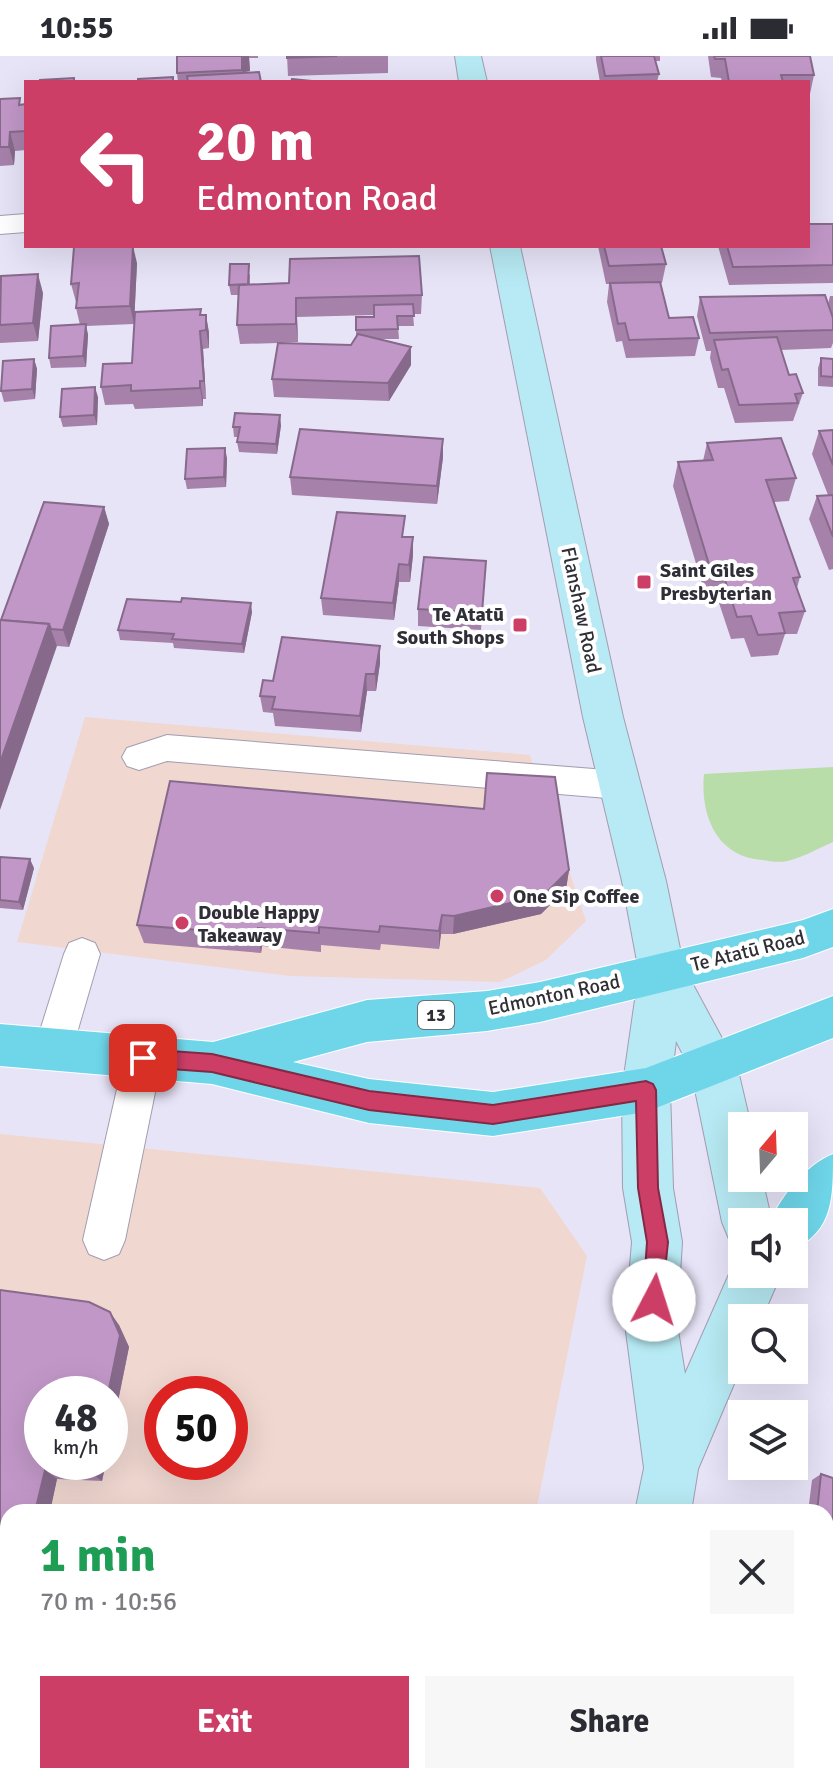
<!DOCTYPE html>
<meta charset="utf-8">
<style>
:root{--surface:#fff;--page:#f7f7f7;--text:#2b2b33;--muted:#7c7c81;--accent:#cd3e67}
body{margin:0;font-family:Signika,sans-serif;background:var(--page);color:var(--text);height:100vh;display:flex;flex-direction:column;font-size:30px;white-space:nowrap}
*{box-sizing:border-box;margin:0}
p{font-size:26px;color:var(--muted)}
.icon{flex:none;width:44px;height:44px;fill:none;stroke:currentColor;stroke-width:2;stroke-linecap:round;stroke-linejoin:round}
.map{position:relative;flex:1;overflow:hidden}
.drawer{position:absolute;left:0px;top:1448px;width:834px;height:280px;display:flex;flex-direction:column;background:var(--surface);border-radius:24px 24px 0 0;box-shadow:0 8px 32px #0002}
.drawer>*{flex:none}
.guide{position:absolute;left:24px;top:24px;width:786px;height:168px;border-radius:0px;box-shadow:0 8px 32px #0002;background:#cd3e67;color:#fff;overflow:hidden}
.needle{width:52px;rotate:19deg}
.tools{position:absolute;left:728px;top:1056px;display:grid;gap:16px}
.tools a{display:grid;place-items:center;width:80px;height:80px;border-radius:0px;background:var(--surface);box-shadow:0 8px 32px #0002;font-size:40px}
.speed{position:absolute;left:24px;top:1320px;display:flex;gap:16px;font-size:40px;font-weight:700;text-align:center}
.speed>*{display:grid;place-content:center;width:104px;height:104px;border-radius:50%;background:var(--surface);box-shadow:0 8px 32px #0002;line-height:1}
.speed small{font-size:20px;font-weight:400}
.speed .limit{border:12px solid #d22;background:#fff;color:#111}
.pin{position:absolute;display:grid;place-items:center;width:68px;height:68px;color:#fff;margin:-34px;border-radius:16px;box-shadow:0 4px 12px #0006}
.me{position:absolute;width:88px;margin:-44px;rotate:5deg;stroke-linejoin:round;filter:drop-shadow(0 0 6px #0008)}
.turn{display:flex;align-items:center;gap:28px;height:168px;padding:0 40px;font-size:36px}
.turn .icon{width:104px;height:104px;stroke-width:2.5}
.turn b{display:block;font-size:56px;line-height:68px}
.round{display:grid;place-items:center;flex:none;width:84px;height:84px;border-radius:0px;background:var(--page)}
.summary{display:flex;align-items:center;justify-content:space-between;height:136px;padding:0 40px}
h1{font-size:48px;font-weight:700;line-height:60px;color:#1e9e55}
.action{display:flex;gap:16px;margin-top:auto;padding:16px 40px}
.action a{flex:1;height:92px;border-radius:0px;background:var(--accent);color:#fff;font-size:32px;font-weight:700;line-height:92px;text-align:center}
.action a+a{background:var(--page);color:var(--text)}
.status{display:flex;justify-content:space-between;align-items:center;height:56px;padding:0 40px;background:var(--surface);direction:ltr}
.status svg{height:22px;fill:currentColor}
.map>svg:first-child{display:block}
.commercial{fill:#f0d7d0;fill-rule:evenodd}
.green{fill:#b9dda8}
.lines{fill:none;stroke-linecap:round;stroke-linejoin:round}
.lane-casing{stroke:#a29db0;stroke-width:2}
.street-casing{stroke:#a29db0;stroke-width:2}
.secondary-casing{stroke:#a29db0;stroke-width:2}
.primary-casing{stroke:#fff;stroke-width:2}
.lane{fill:#fff;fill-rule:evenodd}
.street{fill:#fff;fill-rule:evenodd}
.secondary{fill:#b7eaf4;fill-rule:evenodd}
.primary{fill:#6fd6ea;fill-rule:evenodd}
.wall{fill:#a682ab;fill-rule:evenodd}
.shaded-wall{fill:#876a8b}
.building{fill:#c197c7;stroke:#876a8b;stroke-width:2}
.route{fill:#cd3e67;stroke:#852843;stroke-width:2}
.poi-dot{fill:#cd3e67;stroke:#fff;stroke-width:3}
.labels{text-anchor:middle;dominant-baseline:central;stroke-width:8;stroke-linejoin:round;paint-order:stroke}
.shield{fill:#fff;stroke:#6e6d72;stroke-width:2}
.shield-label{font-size:18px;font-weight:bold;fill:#302e36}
.poi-label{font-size:20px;font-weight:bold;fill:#302e36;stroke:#fff;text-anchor:start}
.street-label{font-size:20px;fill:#302e36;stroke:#fff}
</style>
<div class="status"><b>10:55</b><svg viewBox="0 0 49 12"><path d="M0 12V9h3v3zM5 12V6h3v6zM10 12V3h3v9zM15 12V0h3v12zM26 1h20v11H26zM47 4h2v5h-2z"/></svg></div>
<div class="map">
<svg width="833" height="1728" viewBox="0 0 833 1728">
<rect width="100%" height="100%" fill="#e8e4f8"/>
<g class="commercial">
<polygon points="85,661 530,699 586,865 546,904 500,926 290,920 17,886"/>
<path d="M0 1078 540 1132 587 1200 536 1456H8V1720H482L480 1728H0ZM42 1338H110V1406H42ZM162 1338H230V1406H162Z"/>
</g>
<path class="green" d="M833 711V786C819 792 802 802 787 805 779 807 769 805 762 804 716 801 700 758 704 718Z"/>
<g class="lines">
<defs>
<g id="lane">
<polygon points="167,679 619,715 631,719 636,729 631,739 619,743 167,705 139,714 127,710 122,701 127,692"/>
<polygon points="82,882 95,887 100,898 72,994 66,1006 53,1011 40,1006 34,994 64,898 69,887"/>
<polygon points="143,985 157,990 162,1002 125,1184 119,1198 104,1204 89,1198 83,1184 124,1002 129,990"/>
</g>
<polygon id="street" points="26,158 26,176 0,178 0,160"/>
<g id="secondary">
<polygon points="455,0 481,0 487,26 459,26"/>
<polygon points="490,190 520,190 623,661 666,825 684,912 737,1010 751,1070 742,1070 742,1122 762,1122 772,1166 742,1166 742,1188 729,1183 722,1166 691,1014 676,985 670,1034 673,1132 682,1186 677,1268 685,1318 737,1200 742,1198 742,1218 781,1218 762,1262 742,1262 742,1309 698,1413 691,1456 635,1456 644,1412 625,1268 632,1186 623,1132 622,1034 639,916 622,825 583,661"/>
<polygon points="584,1720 644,1720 644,1728 582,1728"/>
</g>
<g id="primary">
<polygon points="833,853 833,891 803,902 540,966 487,975 367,986 293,1006 369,1023 493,1036 646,1012 833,940 833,982 646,1056 493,1080 369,1067 212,1028 0,1010 0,968 213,986 367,944 487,935 540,926 803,864"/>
<path d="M833 1098C833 1142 833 1174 794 1193V1166H770C782 1139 806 1109 833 1098Z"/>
</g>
</defs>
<use href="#lane" class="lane-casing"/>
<use href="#street" class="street-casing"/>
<use href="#secondary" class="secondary-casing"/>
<use href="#primary" class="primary-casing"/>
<use href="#lane" class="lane"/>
<use href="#street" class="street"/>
<use href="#secondary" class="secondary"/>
<use href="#primary" class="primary"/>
</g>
<g class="wall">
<polygon points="177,0 258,0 258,2 249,2 250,15 244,16 261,26 178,26 177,17"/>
<polygon points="287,0 388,0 388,17 288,20"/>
<polygon points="596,0 660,0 660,5 655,5 659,18 657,26 600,26 596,4"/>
<polygon points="708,0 810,0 814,19 810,38 808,38 808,26 722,26 721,22 711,21"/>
<polygon points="0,43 21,49 26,48 26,94 15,95 14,109 0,110"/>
<polygon points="833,168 833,227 729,229 718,190 808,190"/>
<polygon points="598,190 661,190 666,208 662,227 661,227 669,262 699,282 695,300 626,302 622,285 616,286 607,246 609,228 606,228"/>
<polygon points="137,207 134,268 86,270 88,279 86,311 51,312 49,302 80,269 76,252 77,246 76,246 71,228"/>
<path d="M250 218V228L422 239 421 258H413L414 270H398L399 283H380L411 291V309L389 345 274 341 272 323 278 287 240 288 237 269 238 239H231L229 229ZM374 259V261H356V281L351 289 278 287 298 286 297 261Z"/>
<polygon points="0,226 43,237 38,285 0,287"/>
<polygon points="830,240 833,240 833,287 831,292 781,294 789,319 803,337 793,365 735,367 724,332 718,332 710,302 711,295 706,295 697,260 700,241 828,248"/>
<polygon points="202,259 206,259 209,277 209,292 203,293 206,343 203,343 203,350 135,353 133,348 105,349 101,331"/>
<polygon points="821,302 833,303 833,331 818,330 818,312"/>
<polygon points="34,303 37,313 35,343 4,346 1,335"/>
<polygon points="98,341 97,369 63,371 60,361"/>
<polygon points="281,369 277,398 239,396 237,386 238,381 234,381 233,371"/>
<polygon points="833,374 833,513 829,514 809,463 817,440 828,439 812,398 819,375"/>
<polygon points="443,383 443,401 437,448 292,439 290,421"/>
<polygon points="707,387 796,422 789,445 774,446 800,521 797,532 805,555 797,578 785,578 778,599 751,601 744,582 731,583 719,547 708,548 673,430 678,406 703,405"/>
<polygon points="227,402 226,431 187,433 185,423"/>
<polygon points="104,451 109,468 69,591 57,590 0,564"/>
<polygon points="413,499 410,526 399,526 394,564 323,559 321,542"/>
<polygon points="486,505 481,574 418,570 418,553"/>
<polygon points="181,546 252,556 244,597 174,592 173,587 120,584 118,574"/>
<polygon points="380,590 380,607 376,635 367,635 361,676 275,670 273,657 263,656 260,640 273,625"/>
<polygon points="0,801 34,812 23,854 0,852"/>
<polygon points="569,814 566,833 541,858 453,878 441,878 439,893 381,888 380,894 321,889 321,896 262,890 261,897 144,887 137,869"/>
<polygon points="0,1234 119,1269 129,1291 102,1425 57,1423 0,1672"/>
<polygon points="821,1418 833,1422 833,1539 826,1536 826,1456 808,1456 812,1424"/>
</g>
<g class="shaded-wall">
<polygon points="242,0 249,0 250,15 244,16 243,26"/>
<polygon points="10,76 15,95 14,109 9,91"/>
<polygon points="133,190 137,207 134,268 130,250"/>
<polygon points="38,218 43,237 38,285 33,267"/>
<polygon points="296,242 297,261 298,286 296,268"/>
<polygon points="206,259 209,277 209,292 206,274"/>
<polygon points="86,268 88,279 86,311 83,300"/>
<polygon points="200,275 203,293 206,343 204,325"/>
<polygon points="411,291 411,309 389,345 388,327"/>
<polygon points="34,303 37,313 35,343 32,333"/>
<polygon points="200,325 203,343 203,350 200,332"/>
<polygon points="95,331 98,341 97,369 94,359"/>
<polygon points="280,359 281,369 277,398 276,388"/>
<polygon points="443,383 443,401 437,448 437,430"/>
<polygon points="225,392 227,402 226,431 224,421"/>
<polygon points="104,451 109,468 69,591 63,574"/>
<polygon points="413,481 413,499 410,526 409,509"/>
<polygon points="399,508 399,526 394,564 393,547"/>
<polygon points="251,547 252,556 244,597 242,588"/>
<polygon points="49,568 57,590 0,754 0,707"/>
<polygon points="380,590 380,607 376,635 375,618"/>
<polygon points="366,618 367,635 361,676 360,660"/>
<polygon points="30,803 34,812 23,854 19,846"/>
<polygon points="569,814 566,833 541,858 453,878 454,860"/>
<polygon points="442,859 441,878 439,893 439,875"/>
<polygon points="258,872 262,890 261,897 258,879"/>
<polygon points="110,1256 119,1269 129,1291 110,1384 110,1338 108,1338"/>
<polygon points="93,1406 106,1406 102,1425 91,1417"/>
<polygon points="45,1414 57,1423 50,1456 35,1456"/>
<polygon points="8,1573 8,1637 0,1672 0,1607"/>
</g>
<g class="building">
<polygon points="177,0 242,0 242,14 177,17"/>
<polygon points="287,0 337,0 287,2"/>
<polygon points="601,0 654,0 659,18 605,20"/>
<polygon points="714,0 810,0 814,19 781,19 783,26 729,26 725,3 715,3"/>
<polygon points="259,16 261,26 188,26 187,20"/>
<polygon points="173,21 173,26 138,26 138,23"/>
<polygon points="74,22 74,26 40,26 40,24"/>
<polygon points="292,23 322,26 291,26"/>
<polygon points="20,42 19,49 26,48 26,75 10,76 9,91 0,91 0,43"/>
<polygon points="808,168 833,168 833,209 733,211 727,190 808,190"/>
<polygon points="103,190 133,190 130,250 76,252 79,227 71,228 74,191"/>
<polygon points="604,190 661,190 666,208 609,210"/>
<polygon points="419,200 422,239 296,242 296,268 237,269 239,229 289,227 290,203"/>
<polygon points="230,208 249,208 248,228 229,229"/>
<polygon points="38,218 33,267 0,269 1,220"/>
<polygon points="660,226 669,262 693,261 699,282 629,284 625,267 618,268 610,227"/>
<polygon points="825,239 833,262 833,274 710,277 700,241"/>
<polygon points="413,248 414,260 397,260 398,273 356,274 356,261 374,261 374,249"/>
<polygon points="201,253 200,259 206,259 206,274 200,275 204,325 200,325 200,332 131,335 131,329 101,331 103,308 132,307 135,256"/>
<polygon points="86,268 83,300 49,302 51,270"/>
<polygon points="358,278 411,291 388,327 272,323 278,287 351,289"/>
<polygon points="777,281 789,319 796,318 803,337 795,338 798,347 739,349 728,313 722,314 714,284"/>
<polygon points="821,302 833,303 833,321 821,320"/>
<polygon points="34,303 32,333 1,335 3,305"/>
<polygon points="95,331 94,359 60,361 62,333"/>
<polygon points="235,357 280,359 276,388 237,386 240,371 233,371"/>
<polygon points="300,373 443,383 437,430 290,421"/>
<polygon points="833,374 833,409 819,375"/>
<polygon points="781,382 796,422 766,424 800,521 793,522 805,555 779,557 785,577 758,579 751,560 737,561 725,524 714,525 678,406 713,404 707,387"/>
<polygon points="225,392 224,421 185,423 187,393"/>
<polygon points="833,439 833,481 817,440"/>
<polygon points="44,446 104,451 63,574 51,573 49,568 1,564"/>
<polygon points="337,456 405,460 402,481 413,481 409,509 399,508 393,547 321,542"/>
<polygon points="424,501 486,505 482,557 418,553"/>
<polygon points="182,542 251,547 242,588 172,583 174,578 118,574 127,543 181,546"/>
<polygon points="0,564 49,568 0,707"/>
<polygon points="282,581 380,590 375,618 366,618 360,660 272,653 275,641 260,640 263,624 273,625"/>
<polygon points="487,717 555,721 569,814 544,839 454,860 442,859 439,875 380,870 379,876 319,871 319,877 258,872 258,879 137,869 170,725 484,753"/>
<polygon points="0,801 30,803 19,846 0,844"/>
<polygon points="0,1234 89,1246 110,1256 120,1279 108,1338 42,1338 42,1406 93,1406 91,1417 45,1414 35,1456 8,1456 8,1573 0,1607"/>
<polygon points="821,1418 833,1422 833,1532 826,1530 826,1456 817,1456"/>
</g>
<polygon class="route" points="143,993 212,998 369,1035 493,1049 646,1025 653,1028 656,1034 658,1132 668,1186 661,1252 654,1255 646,1252 643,1244 647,1186 638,1132 636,1045 493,1068 369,1054 212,1016 143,1011 136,1008 133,1002 136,996"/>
<g class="poi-dot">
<rect x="636" y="518" width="16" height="16" rx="4"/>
<rect x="512" y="561" width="16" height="16" rx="4"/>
<circle cx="497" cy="840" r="8"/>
<circle cx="182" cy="867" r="8"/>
</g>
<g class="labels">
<rect class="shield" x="418" y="945" width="36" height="28" rx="6"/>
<g class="shield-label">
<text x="436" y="959">13</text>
</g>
<g class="poi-label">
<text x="660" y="514">Saint Giles<tspan x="660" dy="23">Presbyterian</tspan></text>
<text x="504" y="558" text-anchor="end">Te Atatū<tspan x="504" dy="23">South Shops</tspan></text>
<text x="513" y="840">One Sip Coffee</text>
<text x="198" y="856">Double Happy<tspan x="198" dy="23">Takeaway</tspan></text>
</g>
<g class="street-label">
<text transform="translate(581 554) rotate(78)">Flanshaw Road</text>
<text transform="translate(748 895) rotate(-14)">Te Atatū Road</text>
<text transform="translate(554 939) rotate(-12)">Edmonton Road</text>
</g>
</g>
</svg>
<div class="tools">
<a><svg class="needle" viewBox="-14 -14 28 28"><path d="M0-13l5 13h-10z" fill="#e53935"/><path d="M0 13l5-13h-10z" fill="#7c7c81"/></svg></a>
<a><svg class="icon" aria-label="sound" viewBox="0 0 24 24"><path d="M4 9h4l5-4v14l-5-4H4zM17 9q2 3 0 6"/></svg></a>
<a><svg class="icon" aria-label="search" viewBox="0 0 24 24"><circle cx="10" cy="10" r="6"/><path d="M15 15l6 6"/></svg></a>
<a><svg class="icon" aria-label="layers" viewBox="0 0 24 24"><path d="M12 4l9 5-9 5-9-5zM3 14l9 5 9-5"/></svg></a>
</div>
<div class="speed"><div>48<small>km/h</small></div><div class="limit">50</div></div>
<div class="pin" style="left:143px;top:1002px;background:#d93025"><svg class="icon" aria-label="arrive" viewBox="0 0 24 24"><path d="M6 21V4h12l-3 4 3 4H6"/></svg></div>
<svg class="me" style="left:654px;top:1244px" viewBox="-20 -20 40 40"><circle r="19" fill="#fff"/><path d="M0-13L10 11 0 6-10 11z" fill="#cd3e67"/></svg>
<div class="guide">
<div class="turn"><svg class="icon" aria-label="left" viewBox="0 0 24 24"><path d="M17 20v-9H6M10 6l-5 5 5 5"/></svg><div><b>20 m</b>Edmonton Road</div></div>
</div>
<section class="drawer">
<div class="summary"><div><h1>1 min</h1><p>70 m · 10:56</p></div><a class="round"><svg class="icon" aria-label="close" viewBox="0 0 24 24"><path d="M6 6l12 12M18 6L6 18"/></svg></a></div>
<div class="action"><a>Exit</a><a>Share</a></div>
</section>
</div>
